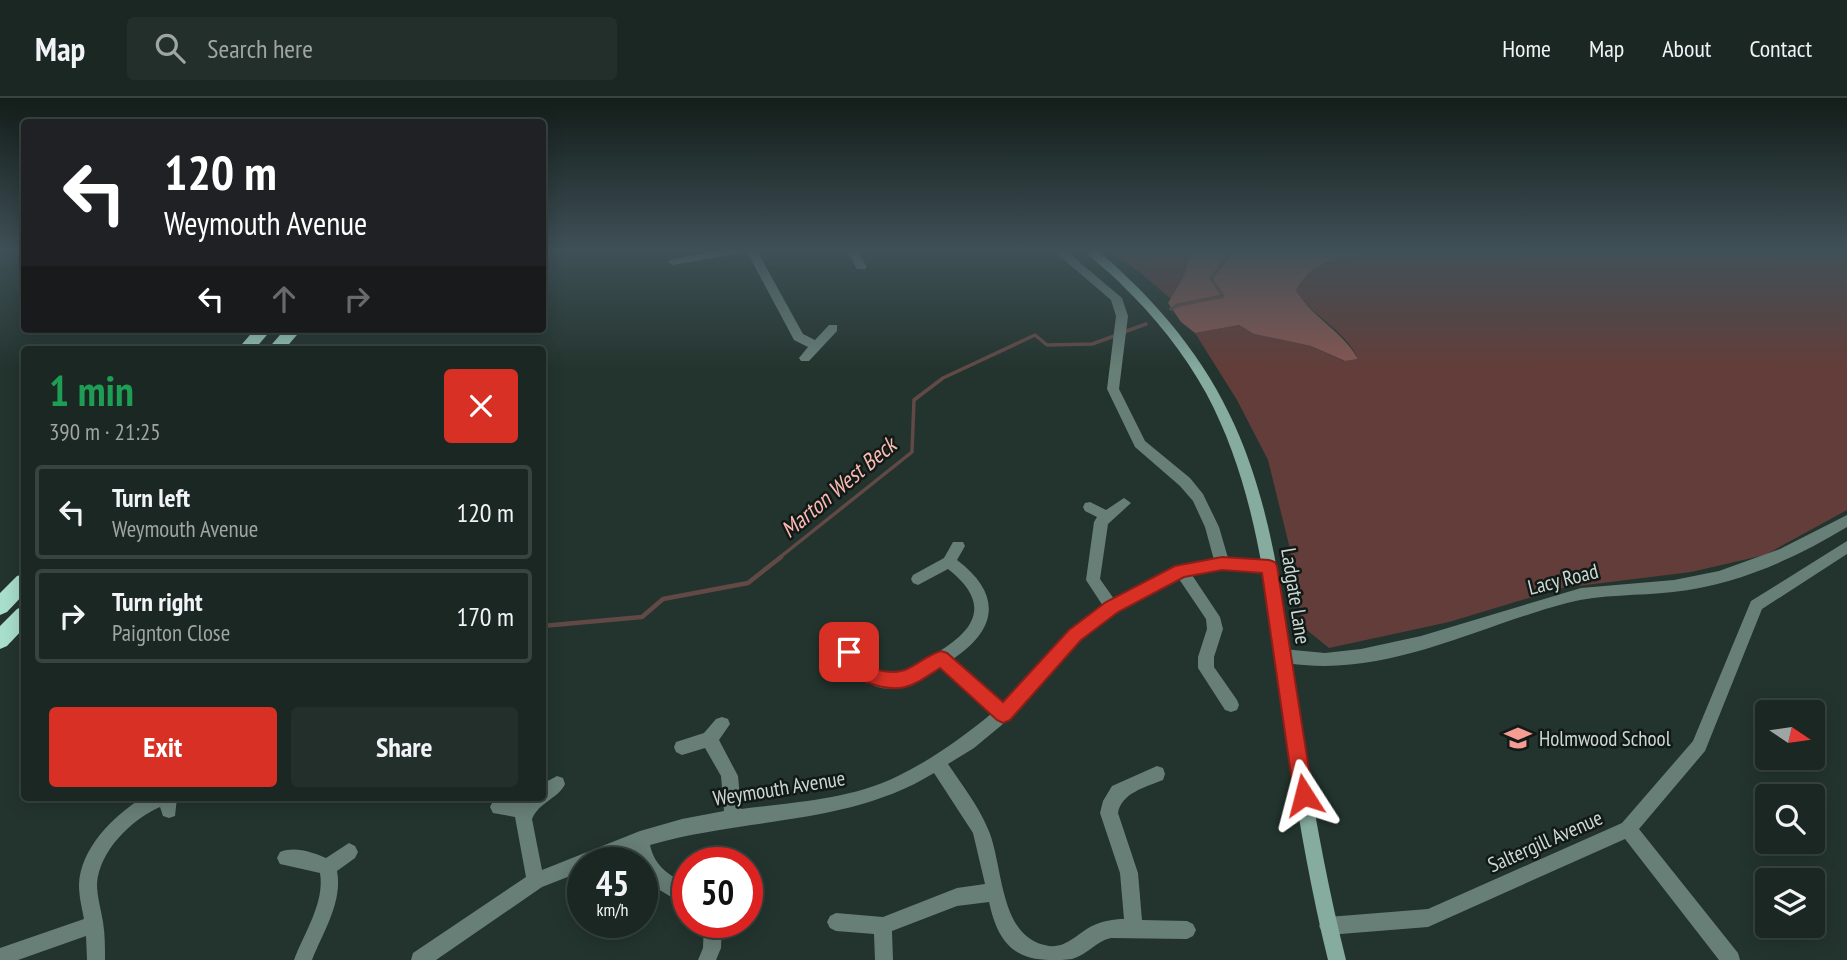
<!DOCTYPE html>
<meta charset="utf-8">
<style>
:root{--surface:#1a2722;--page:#232f2a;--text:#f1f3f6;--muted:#9fa5a5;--line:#384440;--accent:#d93025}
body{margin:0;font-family:"PT Sans Narrow",sans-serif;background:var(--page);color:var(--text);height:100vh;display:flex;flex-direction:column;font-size:26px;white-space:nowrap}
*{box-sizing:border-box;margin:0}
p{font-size:23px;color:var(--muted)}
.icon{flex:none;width:38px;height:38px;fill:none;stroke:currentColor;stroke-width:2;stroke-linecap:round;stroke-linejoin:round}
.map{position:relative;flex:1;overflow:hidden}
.details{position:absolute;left:21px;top:248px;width:525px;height:455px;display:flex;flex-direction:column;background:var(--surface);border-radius:7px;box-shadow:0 4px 18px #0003,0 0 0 2px var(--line)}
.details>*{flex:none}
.banner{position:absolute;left:21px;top:21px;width:525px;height:214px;border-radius:7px;box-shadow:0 4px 18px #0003,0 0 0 2px var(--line);background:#202124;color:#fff;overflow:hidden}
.needle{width:46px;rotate:103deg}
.controls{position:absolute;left:1755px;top:602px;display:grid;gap:14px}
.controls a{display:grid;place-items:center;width:70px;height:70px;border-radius:7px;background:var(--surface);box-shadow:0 4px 18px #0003,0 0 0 2px var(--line);font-size:35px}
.speed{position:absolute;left:567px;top:749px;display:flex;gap:14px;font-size:35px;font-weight:700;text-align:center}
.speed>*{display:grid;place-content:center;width:91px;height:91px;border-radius:50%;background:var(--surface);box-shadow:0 4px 18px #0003,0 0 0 2px var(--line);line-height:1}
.speed small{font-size:18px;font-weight:400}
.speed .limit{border:10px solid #d22;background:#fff;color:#111}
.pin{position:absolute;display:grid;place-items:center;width:60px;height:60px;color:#fff;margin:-30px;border-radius:14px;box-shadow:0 4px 10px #0006}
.me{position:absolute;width:77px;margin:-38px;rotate:351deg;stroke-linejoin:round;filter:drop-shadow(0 0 5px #0008)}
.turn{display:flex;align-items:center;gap:24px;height:147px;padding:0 28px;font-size:32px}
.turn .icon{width:91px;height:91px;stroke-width:2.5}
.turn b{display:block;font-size:49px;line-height:60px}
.lanes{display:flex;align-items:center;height:66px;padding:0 28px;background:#0003;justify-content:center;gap:35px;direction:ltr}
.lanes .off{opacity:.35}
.round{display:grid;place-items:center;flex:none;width:74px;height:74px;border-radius:7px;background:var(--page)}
.headline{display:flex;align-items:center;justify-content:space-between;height:119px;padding:0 28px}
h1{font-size:42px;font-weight:700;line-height:52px;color:#1e9e55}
.cta{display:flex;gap:14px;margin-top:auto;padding:14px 28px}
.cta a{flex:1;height:80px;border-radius:7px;background:var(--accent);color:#fff;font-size:28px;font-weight:700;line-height:80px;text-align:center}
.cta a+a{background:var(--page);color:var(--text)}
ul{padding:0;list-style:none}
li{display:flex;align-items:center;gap:21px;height:94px;margin:0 14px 10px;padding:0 14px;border:4px solid var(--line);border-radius:7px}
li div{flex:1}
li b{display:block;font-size:26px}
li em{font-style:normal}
header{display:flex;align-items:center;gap:42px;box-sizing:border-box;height:98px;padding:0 35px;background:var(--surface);border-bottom:2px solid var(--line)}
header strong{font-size:33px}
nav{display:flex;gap:38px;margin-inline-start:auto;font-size:24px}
.search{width:490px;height:63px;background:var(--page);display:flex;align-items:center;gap:18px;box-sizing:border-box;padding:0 24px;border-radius:7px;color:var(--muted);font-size:26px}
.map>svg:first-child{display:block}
.green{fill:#633d39}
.forest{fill:#865651}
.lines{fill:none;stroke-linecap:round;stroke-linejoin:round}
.stream-far1{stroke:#624946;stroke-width:3.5}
.stream{stroke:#624946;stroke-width:4.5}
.minor{fill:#687f77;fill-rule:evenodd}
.secondary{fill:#86ab9f;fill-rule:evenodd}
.trunk{fill:#a8decb;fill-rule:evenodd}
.route{fill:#d93025;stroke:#8d1f18;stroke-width:2}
.labels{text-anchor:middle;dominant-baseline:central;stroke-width:5;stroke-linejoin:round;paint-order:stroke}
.street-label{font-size:21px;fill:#ccd7d3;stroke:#121a17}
.poi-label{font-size:21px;fill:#ccd7d3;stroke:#121a17;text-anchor:start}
.water-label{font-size:23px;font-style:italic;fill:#fabab2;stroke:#121a17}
</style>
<header>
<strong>Map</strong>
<div class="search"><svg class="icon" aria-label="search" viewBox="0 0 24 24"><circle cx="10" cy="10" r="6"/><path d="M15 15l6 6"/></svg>Search here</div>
<nav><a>Home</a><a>Map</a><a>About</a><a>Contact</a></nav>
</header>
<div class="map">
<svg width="1847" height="862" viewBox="0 0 1847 862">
<rect width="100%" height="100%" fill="#23342e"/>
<g class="green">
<polygon points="1107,151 1234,151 1178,207 1141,175"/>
<path d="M1361 151H1847V412L1765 457 1691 474 1562 490 1449 524 1329 550 1303 529 1289 447 1268 362 1237 302 1195 235 1239 227 1254 236 1311 248 1344 263 1358 261C1345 231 1312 219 1296 192 1312 165 1329 161 1359 158Z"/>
</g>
<path class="forest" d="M1192 151H1361L1359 158C1330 161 1312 165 1296 192 1312 220 1342 232 1358 261L1345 263 1311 248 1254 236 1239 227 1195 235 1181 224 1168 205 1184 178Z"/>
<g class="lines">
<g class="stream-far1">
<polyline points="1171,211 1178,207 1223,198 1211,180 1234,151"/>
<polyline points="1124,234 1146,226"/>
<polyline points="779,460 912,354 914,302 943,280 1035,237 1047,247 1092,246 1117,237"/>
</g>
<polyline class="stream" points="542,528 642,519 663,501 748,485 781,459"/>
<g class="minor">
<polygon points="728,151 756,151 803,236 815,242 829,227 837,227 837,233 809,263 801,263 799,260 808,249 794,242 747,154 673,167 667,164 673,161"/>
<polygon points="846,151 856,151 867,169 865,171 857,171"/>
<path d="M1054 151H1064L1122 200 1128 218 1119 291 1145 343 1190 380 1203 396 1219 429 1228 460 1269 462 1274 464 1276 468 1274 472 1269 474 1222 472 1192 477 1220 519 1223 531 1214 559V569L1237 602 1239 607 1237 612 1231 614 1225 612 1198 570V559L1207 531 1206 521 1179 481 1117 513 1080 542 1009 621 974 650 948 666C962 687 978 707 988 731 1004 767 998 841 1049 848 1067 850 1078 835 1092 828 1103 823 1113 821 1124 821L1120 775 1100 715 1103 703 1112 688 1157 668 1163 670 1165 676 1163 682C1146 689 1121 695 1118 715L1138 775 1142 822 1187 823 1193 826 1196 832 1193 838 1187 841 1111 840C1096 843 1087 857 1072 861 1066 862 1057 862 1050 862 1011 862 997 840 989 804L957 808 892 833 893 862H875L874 836 836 833 830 830 827 824 830 818 836 815 883 819 957 790 985 786 973 735 934 675C848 728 745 719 650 747 655 769 669 777 688 787V806C669 798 642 787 642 765H638L634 752 603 765H583V773L542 789 436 862H411L413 855 526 779 515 719 493 715 490 709 493 703 499 701 523 703 526 700H542V686L557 678 563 680 565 686C559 700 539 704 532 721L542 772 640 733 682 721 724 713 721 678 705 650 682 657 676 654 674 649 676 644 704 635 716 621 722 619 728 621 730 626 719 642 738 678 741 711C793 704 850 702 898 678 931 662 963 639 991 616L941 569C920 581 892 601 868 584 861 579 857 569 850 564 843 571 839 579 829 575L826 570 842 551 849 527 854 526 859 527 862 532 857 552C864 557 878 575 885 576 905 578 922 564 938 554 978 530 990 504 948 471L918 487 913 485 911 481 913 477 944 460 953 444H963L965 448 957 462C1002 496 998 531 953 561L1002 605 1070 532 1103 508 1086 482 1094 424 1097 419 1085 413 1083 409 1085 405 1090 404 1106 412 1124 400 1131 405 1108 426 1100 481 1114 501 1176 469 1214 462 1205 429 1193 403 1180 388 1135 349 1107 291 1116 218 1111 202 1055 154Z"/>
<path d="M1847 417V429C1794 461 1736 487 1673 494 1638 498 1602 496 1567 505 1482 527 1395 575 1304 567 1295 566 1286 566 1278 563L1275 558 1278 553 1283 551 1325 555 1361 551 1421 538 1581 490 1674 482 1719 473 1780 451Z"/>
<polygon points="1847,443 1847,456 1762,511 1705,653 1639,731 1738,855 1740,862 1719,862 1625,741 1428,829 1328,837 1322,834 1319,828 1322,822 1328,819 1428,811 1622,725 1693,643 1751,503"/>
<path d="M142 700H177L175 718 169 720 163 718 160 709C132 721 99 753 97 786 97 799 101 811 103 824 105 836 105 849 105 862H87L86 838 18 862H0V850L84 821C82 810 79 799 79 787 80 751 113 718 142 700Z"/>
<path d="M349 745 355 748 358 754 355 760 337 773C343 804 323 834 312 862H294C304 835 325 805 320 775L280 766 277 760 280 754C295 748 312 754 326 760Z"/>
<polygon points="704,824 722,824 721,850 716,862 698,862 703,850"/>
</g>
<path class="secondary" d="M1084 151H1096C1154 200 1204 258 1235 328 1273 413 1283 506 1296 596 1309 686 1324 774 1346 862H1328C1307 776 1293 689 1281 602 1267 497 1257 390 1206 295 1184 255 1155 219 1122 187 1110 174 1094 164 1084 151Z"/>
<g class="trunk">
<polygon points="255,231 272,231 254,252 237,252"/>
<polygon points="285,231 302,231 284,252 267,252"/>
<polygon points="24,476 24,496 7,514 0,517 0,495 17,478"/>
<polygon points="24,508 24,530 7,548 0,551 0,528 17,511"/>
</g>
</g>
<linearGradient id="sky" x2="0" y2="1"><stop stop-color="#131d19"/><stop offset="0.56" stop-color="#3f5057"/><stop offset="1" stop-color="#3f5057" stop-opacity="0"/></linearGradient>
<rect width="1847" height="272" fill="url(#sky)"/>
<path class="route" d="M1222 459 1269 462 1275 464 1277 468 1313 697 1311 703 1304 706 1297 703 1294 697 1262 475 1222 472 1184 479 1118 514 1081 542 1010 622 1003 625 997 622 940 570C911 589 901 597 866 584 859 573 845 565 840 554L843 549C858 544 871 561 878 572 910 580 914 562 941 553L947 555 1003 604 1069 532 1106 504 1175 468Z"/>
<defs>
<symbol id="school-bare" viewBox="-9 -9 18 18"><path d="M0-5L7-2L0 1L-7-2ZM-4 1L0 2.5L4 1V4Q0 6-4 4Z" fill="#f59c93" stroke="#121a17" stroke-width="2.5" paint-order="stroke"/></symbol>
</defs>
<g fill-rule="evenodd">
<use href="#school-bare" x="1499" y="621" width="38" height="38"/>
</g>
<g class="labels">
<g class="street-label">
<text transform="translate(1563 481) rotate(-14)">Lacy Road</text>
<text transform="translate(1296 498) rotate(81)">Ladgate Lane</text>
<text transform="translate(779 690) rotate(-9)">Weymouth Avenue</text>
<text transform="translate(1545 743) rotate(-24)">Saltergill Avenue</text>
</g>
<g class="poi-label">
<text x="1539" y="640">Holmwood School</text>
</g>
<g class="water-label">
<text transform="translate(838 389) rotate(-40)">Marton West Beck</text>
</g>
</g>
</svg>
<div class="controls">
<a><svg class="needle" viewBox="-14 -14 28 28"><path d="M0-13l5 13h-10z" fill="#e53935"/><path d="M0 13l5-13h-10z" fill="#9fa5a5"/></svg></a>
<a><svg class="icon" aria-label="search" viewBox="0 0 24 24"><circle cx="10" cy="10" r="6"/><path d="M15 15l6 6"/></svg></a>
<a><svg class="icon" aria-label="layers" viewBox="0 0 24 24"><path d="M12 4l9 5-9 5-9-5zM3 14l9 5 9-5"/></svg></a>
</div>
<div class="speed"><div>45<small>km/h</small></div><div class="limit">50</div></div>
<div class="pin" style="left:849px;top:554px;background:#d93025"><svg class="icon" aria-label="arrive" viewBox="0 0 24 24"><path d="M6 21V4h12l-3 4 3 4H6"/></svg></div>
<svg class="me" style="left:1304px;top:697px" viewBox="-20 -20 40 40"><path d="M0-17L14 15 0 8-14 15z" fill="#d93025" stroke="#fff" stroke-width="4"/></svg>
<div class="banner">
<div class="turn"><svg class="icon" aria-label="left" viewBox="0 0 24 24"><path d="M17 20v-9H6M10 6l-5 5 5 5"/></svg><div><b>120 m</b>Weymouth Avenue</div></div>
<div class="lanes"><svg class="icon" aria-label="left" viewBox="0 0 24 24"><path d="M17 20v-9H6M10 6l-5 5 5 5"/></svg><svg class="icon off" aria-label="ahead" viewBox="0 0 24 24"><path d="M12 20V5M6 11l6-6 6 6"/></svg><svg class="icon off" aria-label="right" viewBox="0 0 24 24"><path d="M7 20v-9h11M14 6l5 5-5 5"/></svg></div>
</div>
<section class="details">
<div class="headline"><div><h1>1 min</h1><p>390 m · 21:25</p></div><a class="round" style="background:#d93025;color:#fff"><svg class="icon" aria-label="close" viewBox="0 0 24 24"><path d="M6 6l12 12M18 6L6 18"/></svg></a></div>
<ul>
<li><svg class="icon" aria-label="left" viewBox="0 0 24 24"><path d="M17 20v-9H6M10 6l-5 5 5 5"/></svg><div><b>Turn left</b><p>Weymouth Avenue</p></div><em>120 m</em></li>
<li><svg class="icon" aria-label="right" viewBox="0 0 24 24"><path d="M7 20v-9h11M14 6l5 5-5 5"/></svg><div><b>Turn right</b><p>Paignton Close</p></div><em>170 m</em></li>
</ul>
<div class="cta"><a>Exit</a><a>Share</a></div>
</section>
</div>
